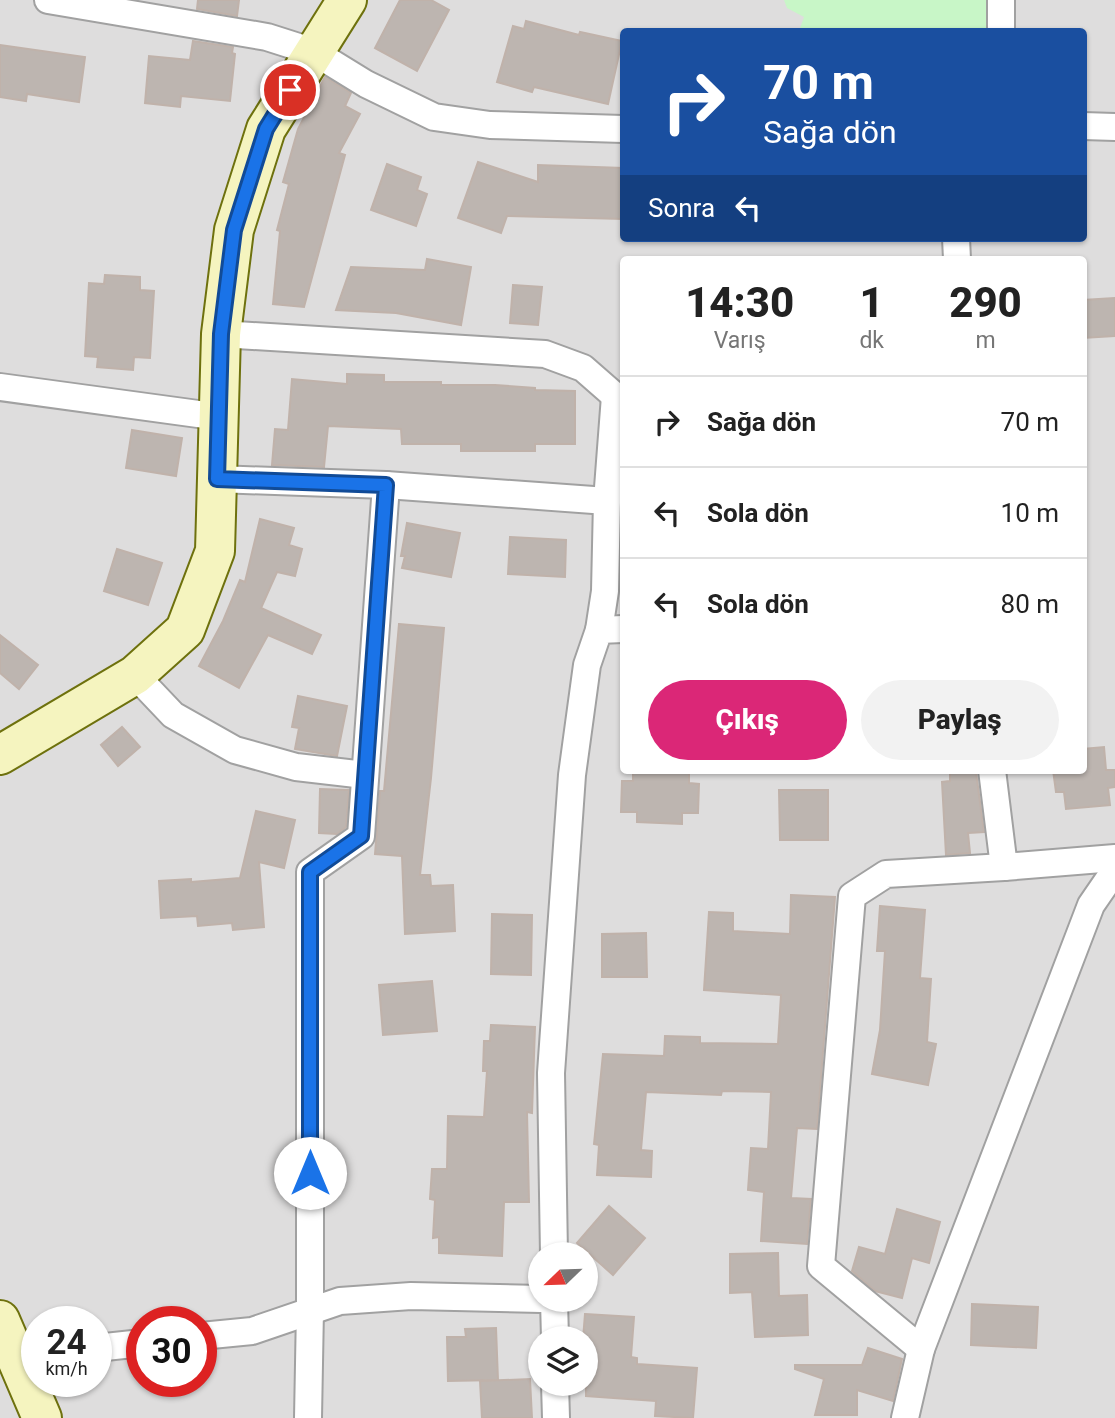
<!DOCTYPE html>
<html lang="tr">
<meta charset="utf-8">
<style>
:root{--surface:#fff;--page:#f2f2f2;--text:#222;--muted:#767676;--line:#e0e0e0;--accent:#db2777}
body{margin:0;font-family:Roboto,sans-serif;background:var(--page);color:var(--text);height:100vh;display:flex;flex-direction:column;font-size:26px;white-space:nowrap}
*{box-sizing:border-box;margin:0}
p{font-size:23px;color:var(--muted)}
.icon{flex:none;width:38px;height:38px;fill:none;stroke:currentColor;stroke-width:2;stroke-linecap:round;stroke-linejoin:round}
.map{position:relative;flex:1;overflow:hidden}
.drawer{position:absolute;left:620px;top:256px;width:467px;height:518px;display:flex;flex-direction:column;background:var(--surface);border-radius:7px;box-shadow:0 2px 5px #0004}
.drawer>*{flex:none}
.hud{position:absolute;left:620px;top:28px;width:467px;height:214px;border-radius:7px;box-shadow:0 2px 5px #0004;background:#1a4fa0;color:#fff;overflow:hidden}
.needle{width:46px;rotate:247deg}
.fabs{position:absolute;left:528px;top:1242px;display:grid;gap:14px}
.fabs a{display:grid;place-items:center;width:70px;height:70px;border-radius:50%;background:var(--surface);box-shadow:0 2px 5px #0004;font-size:35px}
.speed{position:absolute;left:21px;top:1306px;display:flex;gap:14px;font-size:35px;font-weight:700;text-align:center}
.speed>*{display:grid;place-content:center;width:91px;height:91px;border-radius:50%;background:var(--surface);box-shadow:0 2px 5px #0004;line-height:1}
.speed small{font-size:18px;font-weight:400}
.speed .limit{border:10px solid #d22;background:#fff;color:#111}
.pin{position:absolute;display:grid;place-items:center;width:60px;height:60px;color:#fff;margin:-30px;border:4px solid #fff;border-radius:50%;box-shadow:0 2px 7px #0007}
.me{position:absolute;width:77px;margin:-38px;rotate:0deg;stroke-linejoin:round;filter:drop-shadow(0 0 5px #0008)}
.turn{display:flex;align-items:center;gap:24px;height:147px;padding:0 28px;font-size:32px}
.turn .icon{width:91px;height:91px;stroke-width:2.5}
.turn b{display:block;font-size:49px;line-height:60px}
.then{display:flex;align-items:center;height:66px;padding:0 28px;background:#0003;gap:14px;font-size:26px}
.eta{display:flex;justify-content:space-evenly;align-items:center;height:119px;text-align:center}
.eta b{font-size:42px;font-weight:800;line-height:49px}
.primary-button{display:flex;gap:14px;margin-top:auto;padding:14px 28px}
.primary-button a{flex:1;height:80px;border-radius:42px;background:var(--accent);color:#fff;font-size:28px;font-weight:800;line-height:80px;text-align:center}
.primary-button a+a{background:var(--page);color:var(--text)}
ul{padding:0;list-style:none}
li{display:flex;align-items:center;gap:21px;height:91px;padding:0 28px;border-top:2px solid var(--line)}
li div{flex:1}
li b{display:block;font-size:26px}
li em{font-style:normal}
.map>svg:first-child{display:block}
.residential{fill:#dedddd;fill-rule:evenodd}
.park{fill:#c8f6c7}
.building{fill:#bdb5b0;stroke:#c0b2aa;stroke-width:2}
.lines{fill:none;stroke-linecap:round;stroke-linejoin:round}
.street-casing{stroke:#a1a1a1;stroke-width:30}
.secondary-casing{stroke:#6e710d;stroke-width:42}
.street{stroke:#fff;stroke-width:26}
.secondary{stroke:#f5f4bf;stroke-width:38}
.route-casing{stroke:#114b97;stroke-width:18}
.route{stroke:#1a73e8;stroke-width:12}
</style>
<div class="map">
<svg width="1115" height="1418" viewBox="0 0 1115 1418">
<rect width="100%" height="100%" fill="#f0ece7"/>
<path class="residential" d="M0 0H1115V1418H0ZM623 32H1083V238H623ZM623 259H1083V770H623ZM541 1255H586V1300H541ZM37 1321H96V1381H37ZM142 1321H201V1381H142ZM541 1339H586V1384H541Z"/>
<polygon class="park" points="784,0 990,0 988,31 799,31 804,17 787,8"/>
<g class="building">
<polygon points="198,0 239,0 237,16 197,9"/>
<polygon points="400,0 431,0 449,10 417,71 375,48"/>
<polygon points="526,21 579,35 580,32 622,41 608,104 534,87 532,92 497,82 513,26 524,29"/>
<polygon points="193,41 233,47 232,53 235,54 230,101 181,96 180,107 145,103 149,56 190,60"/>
<polygon points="0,45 85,57 79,102 27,94 26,101 0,97"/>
<polygon points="325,77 351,93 345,106 360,114 339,153 345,155 304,307 273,304 280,231 277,230 289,184 283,182 298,129"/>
<polygon points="478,162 538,182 538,165 623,168 623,219 507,216 501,233 458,218"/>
<polygon points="387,164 421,177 417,190 427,194 416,226 371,210"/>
<polygon points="427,259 471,267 461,325 396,313 336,310 351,267 425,270"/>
<polygon points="105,275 140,277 140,290 154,291 150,358 134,357 133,370 97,367 98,357 85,356 89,283 104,284"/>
<polygon points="513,285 542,287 538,325 510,323"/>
<polygon points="1115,298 1115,336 1083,338 1083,300"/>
<polygon points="347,374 384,375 384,382 441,382 441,385 495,385 535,388 535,390 575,391 575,444 535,444 535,451 461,451 461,444 402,444 401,429 328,426 324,467 272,465 275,429 288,430 292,379 347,384"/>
<polygon points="132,430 182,438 176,476 126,468"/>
<polygon points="260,519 294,528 289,545 302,549 295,576 277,572 261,608 321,635 312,654 268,635 239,688 199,666 223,621 240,580 245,582"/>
<polygon points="407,523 460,533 451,577 402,568 405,556 401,556"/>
<polygon points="510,537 566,540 565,577 508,574"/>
<polygon points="117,549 162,563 148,605 104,591"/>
<polygon points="399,624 444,628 431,778 420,875 430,875 431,886 453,885 455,931 405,934 402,856 375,854 380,791 384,791"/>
<polygon points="0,635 38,665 19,689 0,673"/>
<polygon points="298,696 347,706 337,756 295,749 299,728 292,727"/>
<polygon points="122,727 140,747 118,766 101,745"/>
<polygon points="1104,747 1106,770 1115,770 1115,787 1108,788 1110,805 1066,809 1064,792 1056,792 1053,770 1083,770 1083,749"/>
<polygon points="633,770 689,770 689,783 699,784 698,813 682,813 682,824 637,822 637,812 621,812 622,781 633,781"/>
<polygon points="976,772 984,832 968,833 970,853 946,855 942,782 950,781 950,773"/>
<polygon points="320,789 349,790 346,827 337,834 319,833"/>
<polygon points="779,790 828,790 828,840 780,840"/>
<polygon points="256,811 295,820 284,868 259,862 264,927 233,930 232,923 198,926 197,916 161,918 159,881 191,879 191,882 240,878"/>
<polygon points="791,895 835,897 817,1129 797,1128 791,1198 811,1199 807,1244 761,1241 764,1192 748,1190 751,1148 768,1149 771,1092 722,1091 721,1095 646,1092 641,1150 652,1151 651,1177 597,1175 599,1145 594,1144 603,1054 664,1056 665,1036 700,1037 700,1043 778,1044 781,995 704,990 709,912 733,913 733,931 790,934"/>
<polygon points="880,906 925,910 920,978 931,979 927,1042 936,1044 928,1085 872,1074 880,1030 885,951 877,951"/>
<polygon points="492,914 532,915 531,975 491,974"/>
<polygon points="646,933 647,977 602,977 602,934"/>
<polygon points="432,981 437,1031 383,1035 379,985"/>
<polygon points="491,1025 535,1027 532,1113 527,1112 529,1202 504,1202 502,1256 439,1253 439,1237 433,1238 435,1200 430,1199 432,1169 447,1169 448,1116 484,1117 487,1071 483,1071 484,1041 490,1041"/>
<polygon points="609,1206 645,1238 613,1275 577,1243"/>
<polygon points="897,1209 940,1222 929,1263 912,1258 902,1298 875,1291 852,1271 859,1247 885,1254"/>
<polygon points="778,1253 779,1296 807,1295 808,1335 755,1337 752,1292 730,1293 730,1254"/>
<polygon points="972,1304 1038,1307 1036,1348 971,1345"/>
<polygon points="585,1314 634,1317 631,1357 637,1358 637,1364 697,1368 693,1418 655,1416 656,1401 586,1396 586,1339 583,1339"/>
<polygon points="496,1328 498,1380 448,1381 447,1337 466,1337 465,1329"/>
<polygon points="868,1348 902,1359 893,1401 857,1390 857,1415 815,1415 824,1379 795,1369 795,1365 862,1365"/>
<polygon points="530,1379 532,1418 482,1418 480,1381"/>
</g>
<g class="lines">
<defs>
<g id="street">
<polyline points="48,0 267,37 314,52 366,84 434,117 490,125 623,129"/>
<polyline points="1001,32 1001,0"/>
<polyline points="1083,126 1115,127"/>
<polyline points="956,238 957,259"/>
<polyline points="221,334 545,354 583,368 615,396 623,396"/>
<polyline points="0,387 220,417"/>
<polyline points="217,479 386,485 607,501"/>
<polyline points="599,630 605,591 607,501 615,396"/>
<polyline points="135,675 173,715 235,750 296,767 365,775"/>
<polyline points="992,770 1004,867 1115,858"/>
<polyline points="554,1255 551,1073 572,775 587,665 599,630 623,629"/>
<polyline points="554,1300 555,1339"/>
<polyline points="201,1336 252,1331 340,1301 411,1296 541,1299"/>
<polyline points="96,1348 142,1343"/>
<polyline points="921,1349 821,1266 852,896 886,874 1004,867"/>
<polyline points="555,1384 556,1418"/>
<polyline points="308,1418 310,1309 310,872 361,836 386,485"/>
<polyline points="905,1418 921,1349 1091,905 1115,870"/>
</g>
<g id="secondary">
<polyline points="0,755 135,675 185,630 215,551 221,334 234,230 266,129 347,0"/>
<polyline points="0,1320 42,1418"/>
</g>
</defs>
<use href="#street" class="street-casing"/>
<use href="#secondary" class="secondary-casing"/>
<use href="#street" class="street"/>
<use href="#secondary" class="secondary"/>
</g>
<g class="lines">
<defs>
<polyline id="route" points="290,90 266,129 234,230 221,334 217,479 386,485 361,836 310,872 310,1173"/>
</defs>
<use href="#route" class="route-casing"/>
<use href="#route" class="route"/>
</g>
</svg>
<div class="fabs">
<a><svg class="needle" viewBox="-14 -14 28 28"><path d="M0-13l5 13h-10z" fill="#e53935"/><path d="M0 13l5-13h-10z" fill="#767676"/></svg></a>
<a><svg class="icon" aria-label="layers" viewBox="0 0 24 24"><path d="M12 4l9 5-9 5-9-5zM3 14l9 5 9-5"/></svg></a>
</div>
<div class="speed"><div>24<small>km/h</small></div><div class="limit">30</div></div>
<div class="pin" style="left:290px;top:90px;background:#d93025"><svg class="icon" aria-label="arrive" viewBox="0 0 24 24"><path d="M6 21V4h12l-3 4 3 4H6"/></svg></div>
<svg class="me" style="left:310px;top:1173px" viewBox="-20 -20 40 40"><circle r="19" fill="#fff"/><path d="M0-13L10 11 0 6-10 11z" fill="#1a73e8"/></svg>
<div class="hud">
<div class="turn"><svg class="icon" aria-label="right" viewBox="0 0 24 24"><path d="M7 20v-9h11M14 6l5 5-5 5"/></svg><div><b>70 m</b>Sağa dön</div></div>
<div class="then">Sonra<svg class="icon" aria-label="left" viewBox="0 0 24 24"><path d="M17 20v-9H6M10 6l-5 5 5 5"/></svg></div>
</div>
<section class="drawer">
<div class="eta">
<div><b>14:30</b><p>Varış</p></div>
<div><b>1</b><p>dk</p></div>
<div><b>290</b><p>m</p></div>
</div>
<ul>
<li><svg class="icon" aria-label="right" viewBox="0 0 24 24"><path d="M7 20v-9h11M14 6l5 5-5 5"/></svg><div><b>Sağa dön</b></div><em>70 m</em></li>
<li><svg class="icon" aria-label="left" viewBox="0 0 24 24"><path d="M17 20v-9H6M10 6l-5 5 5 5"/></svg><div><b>Sola dön</b></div><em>10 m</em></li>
<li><svg class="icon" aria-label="left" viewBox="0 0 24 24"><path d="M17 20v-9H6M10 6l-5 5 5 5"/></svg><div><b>Sola dön</b></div><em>80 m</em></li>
</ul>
<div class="primary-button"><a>Çıkış</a><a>Paylaş</a></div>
</section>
</div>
